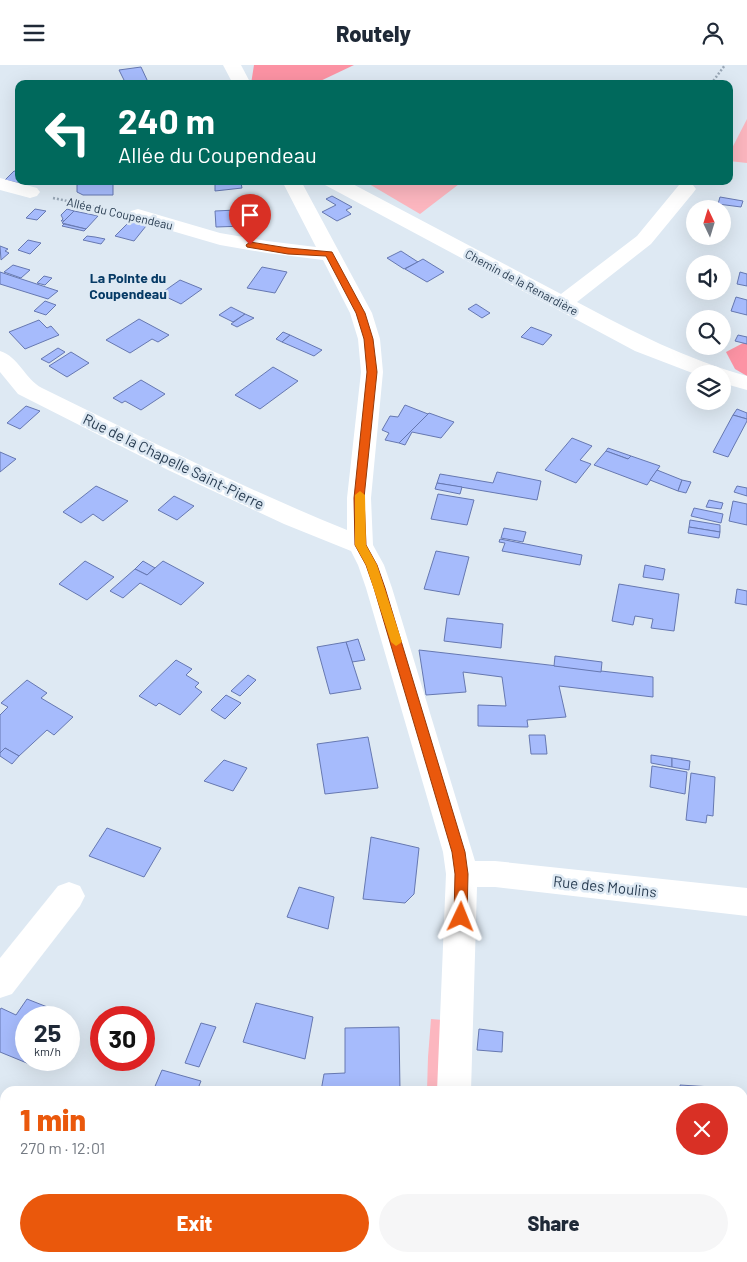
<!DOCTYPE html>
<meta charset="utf-8">
<style>
:root{--surface:#fff;--page:#f6f6f7;--text:#1f2937;--muted:#747a83;--accent:#ea580c}
body{margin:0;font-family:Barlow,sans-serif;background:var(--page);color:var(--text);height:100vh;display:flex;flex-direction:column;font-size:19px;white-space:nowrap}
*{box-sizing:border-box;margin:0}
p{font-size:16px;color:var(--muted)}
.icon{flex:none;width:28px;height:28px;fill:none;stroke:currentColor;stroke-width:2;stroke-linecap:round;stroke-linejoin:round}
.map{position:relative;flex:1;overflow:hidden}
.details{position:absolute;left:0px;top:1021px;width:748px;height:176px;display:flex;flex-direction:column;background:var(--surface);border-radius:15px 15px 0 0;box-shadow:0 5px 20px #0002}
.details>*{flex:none}
.guide{position:absolute;left:15px;top:15px;width:718px;height:105px;border-radius:10px;box-shadow:0 5px 20px #0002;background:#00695c;color:#fff;overflow:hidden}
.needle{width:32px;rotate:356deg}
.tools{position:absolute;left:686px;top:135px;display:grid;gap:10px}
.tools a{display:grid;place-items:center;width:45px;height:45px;border-radius:50%;background:var(--surface);box-shadow:0 5px 20px #0002;font-size:25px}
.speed{position:absolute;left:15px;top:941px;display:flex;gap:10px;font-size:25px;font-weight:700;text-align:center}
.speed>*{display:grid;place-content:center;width:65px;height:65px;border-radius:50%;background:var(--surface);box-shadow:0 5px 20px #0002;line-height:1}
.speed small{font-size:12px;font-weight:400}
.speed .limit{border:8px solid #d22;background:#fff;color:#111}
.pin{position:absolute;display:grid;place-items:center;width:42px;height:42px;color:#fff;margin:-51px -21px;border-radius:50% 50% 50% 0;rotate:-45deg;box-shadow:0 0 5px #0007}
.pin .icon{rotate:45deg}
.me{position:absolute;width:55px;margin:-28px;rotate:2deg;stroke-linejoin:round;filter:drop-shadow(0 0 4px #0008)}
.turn{display:flex;align-items:center;gap:18px;height:105px;padding:0 20px;font-size:22px}
.turn .icon{width:65px;height:65px;stroke-width:2.5}
.turn b{display:block;font-size:35px;line-height:42px}
.round{display:grid;place-items:center;flex:none;width:52px;height:52px;border-radius:26px;background:var(--page)}
.summary{display:flex;align-items:center;justify-content:space-between;height:85px;padding:0 20px}
h1{font-size:30px;font-weight:800;line-height:38px;color:var(--accent)}
.primary-button{display:flex;gap:10px;margin-top:auto;padding:10px 20px}
.primary-button a{flex:1;height:58px;border-radius:30px;background:var(--accent);color:#fff;font-size:20px;font-weight:800;line-height:58px;text-align:center}
.primary-button a+a{background:var(--page);color:var(--text)}
header{display:flex;justify-content:space-between;align-items:center;height:65px;padding:0 20px;background:var(--surface);font-size:22px;font-weight:800}
.map>svg:first-child{display:block}
.green{fill:#fcb6bf}
.forest{fill:#fc93a4}
.building{fill:#a6bbfc;stroke:#6678b1}
.lines{fill:none;stroke-linecap:round;stroke-linejoin:round}
.path{stroke:#98a6b5;stroke-width:2.5;stroke-dasharray:2 2;stroke-linecap:butt}
.minor{fill:#fff;fill-rule:evenodd}
.route{fill:#ea580c;stroke:#983908}
.slow{fill:#f59e0b}
.labels{text-anchor:middle;dominant-baseline:central;stroke-width:5;stroke-linejoin:round;paint-order:stroke}
.far-street-label{font-size:12px;fill:#283c51;stroke:#dee9f3}
.far-neighbourhood-label{font-size:14px;font-weight:bold;fill:#063a65;stroke:#dee9f3}
.street-label{font-size:15px;fill:#283c51;stroke:#dee9f3}
</style>
<header><svg class="icon" aria-label="menu" viewBox="0 0 24 24"><path d="M4 6h16M4 12h16M4 18h16"/></svg>Routely<svg class="icon" aria-label="person" viewBox="0 0 24 24"><circle cx="12" cy="8" r="4"/><path d="M4 21q1-7 8-7t8 7"/></svg></header>
<div class="map">
<svg width="747" height="1197" viewBox="0 0 747 1197">
<rect width="100%" height="100%" fill="#dee9f3"/>
<g class="green">
<polygon points="747,54 747,98 729,96 729,89"/>
<polygon points="364,116 463,116 420,149"/>
<polygon points="431,954 443,955 440,1026 427,1026 428,992"/>
</g>
<g class="forest">
<polygon points="254,0 354,0 314,19 251,19"/>
<polygon points="747,276 747,311 735,304 726,287"/>
</g>
<g class="building">
<polygon points="141,2 148,17 126,19 119,5"/>
<polygon points="14,106 19,107 19,116 24,116 22,119 5,115"/>
<polygon points="83,116 113,116 113,130 83,130 77,127 77,120"/>
<polygon points="215,116 249,116 249,117 241,118 242,123 215,126"/>
<polygon points="332,131 352,142 346,145 351,149 337,156 322,147 336,140 326,134"/>
<polygon points="720,132 743,136 741,142 718,139"/>
<polygon points="35,144 46,146 37,155 26,153"/>
<polygon points="67,144 74,146 64,156 61,156 63,154 61,150"/>
<polygon points="258,144 260,165 246,166 245,161 216,162 215,146"/>
<polygon points="74,146 98,151 86,164 62,158"/>
<polygon points="134,152 150,156 134,176 115,171"/>
<polygon points="64,159 86,164 84,166 62,161"/>
<polygon points="87,171 95,172 105,174 101,179 83,175"/>
<polygon points="28,175 41,178 30,189 18,185"/>
<polygon points="0,181 8,184 5,186 9,188 1,195"/>
<polygon points="401,186 418,197 404,204 387,193"/>
<polygon points="423,194 444,207 427,217 405,204"/>
<polygon points="13,200 30,205 21,213 4,207"/>
<polygon points="262,202 287,207 275,228 247,223"/>
<polygon points="0,207 58,226 48,234 0,219"/>
<polygon points="740,207 747,209 747,221 737,219"/>
<polygon points="44,211 52,213 45,220 37,218"/>
<polygon points="180,215 202,224 181,239 160,229"/>
<polygon points="736,232 747,235 747,250 731,246"/>
<polygon points="45,236 56,240 46,250 34,246"/>
<polygon points="476,239 490,248 482,253 468,244"/>
<polygon points="231,242 245,249 233,257 219,250"/>
<polygon points="245,249 254,253 237,262 231,259"/>
<polygon points="139,254 169,270 158,277 152,274 130,288 106,275"/>
<polygon points="39,255 47,263 51,261 59,270 25,284 9,267"/>
<polygon points="531,262 552,270 543,280 521,272"/>
<polygon points="283,267 290,270 282,277 276,274"/>
<polygon points="290,270 322,285 314,291 282,277"/>
<polygon points="738,270 747,272 747,279 735,276"/>
<polygon points="58,283 65,287 49,298 41,294"/>
<polygon points="71,287 89,298 67,312 49,301"/>
<polygon points="273,302 298,316 260,344 235,330"/>
<polygon points="141,315 165,329 141,345 125,336 122,338 113,333"/>
<polygon points="405,340 428,349 399,378 385,375 389,368 382,365 390,351 398,352"/>
<polygon points="26,341 40,346 20,364 7,358"/>
<polygon points="737,344 747,348 747,354 733,350"/>
<polygon points="429,348 454,357 441,373 412,367 405,380 399,378"/>
<polygon points="733,350 747,354 747,356 728,392 713,387"/>
<polygon points="572,373 592,381 580,395 591,399 576,418 545,405"/>
<polygon points="608,383 631,391 628,394 606,386"/>
<polygon points="606,386 628,394 631,391 660,401 647,420 594,400"/>
<polygon points="0,387 16,394 0,407"/>
<polygon points="657,405 682,415 678,426 650,415"/>
<polygon points="497,407 541,416 537,435 437,418 440,409 493,418"/>
<polygon points="682,415 691,417 686,428 678,426"/>
<polygon points="437,418 462,422 460,429 435,424"/>
<polygon points="96,421 128,436 103,456 93,449 81,458 63,447"/>
<polygon points="737,421 747,423 747,431 734,427"/>
<polygon points="438,429 474,435 467,460 431,454"/>
<polygon points="174,431 194,441 177,455 158,445"/>
<polygon points="709,435 723,438 721,444 706,442"/>
<polygon points="733,436 747,439 747,460 729,456"/>
<polygon points="694,443 723,449 721,458 691,451"/>
<polygon points="690,455 720,460 720,467 689,462"/>
<polygon points="689,462 720,467 719,473 688,468"/>
<polygon points="504,463 526,467 523,477 501,473"/>
<polygon points="500,474 582,490 580,500 502,486 505,478 499,477"/>
<polygon points="436,486 469,492 459,530 424,524"/>
<polygon points="85,496 114,512 87,535 59,519"/>
<polygon points="143,496 155,503 147,510 135,504"/>
<polygon points="163,496 204,518 181,540 140,518 123,533 110,526 135,504 147,510"/>
<polygon points="645,500 665,504 663,515 643,512"/>
<polygon points="619,519 679,529 674,566 651,563 653,554 635,551 633,560 612,556"/>
<polygon points="737,524 747,526 747,540 735,538"/>
<polygon points="447,553 503,559 501,583 444,576"/>
<polygon points="358,574 365,595 352,597 346,577"/>
<polygon points="346,577 361,624 330,629 317,582"/>
<polygon points="419,585 653,612 653,632 559,621 566,652 527,655 528,662 478,661 478,640 506,641 502,612 463,607 466,627 426,630"/>
<polygon points="555,591 602,597 601,607 554,601"/>
<polygon points="176,595 192,604 186,610 199,618 195,622 202,627 180,650 159,638 156,641 139,631"/>
<polygon points="248,610 256,615 240,631 231,626"/>
<polygon points="27,615 47,628 41,633 73,652 54,670 47,665 19,691 5,683 0,688 0,650 8,642 1,638"/>
<polygon points="226,630 241,638 225,654 211,645"/>
<polygon points="529,670 545,670 547,689 531,689"/>
<polygon points="368,672 378,723 325,729 317,679"/>
<polygon points="5,683 19,691 12,699 0,691 0,688"/>
<polygon points="651,690 672,693 672,702 651,698"/>
<polygon points="672,693 690,696 689,705 672,702"/>
<polygon points="224,695 247,703 233,726 204,716"/>
<polygon points="652,701 687,707 685,729 650,722"/>
<polygon points="691,708 715,712 713,751 707,750 706,758 686,755"/>
<polygon points="107,763 161,783 144,812 89,791"/>
<polygon points="371,772 419,783 414,829 405,838 363,834"/>
<polygon points="299,822 334,832 328,864 287,852"/>
<polygon points="27,934 55,945 50,952 26,952 26,995 44,995 39,1003 0,987 0,945 1,943 16,950"/>
<polygon points="256,938 313,952 305,994 243,977"/>
<polygon points="201,958 216,962 199,1002 185,998"/>
<polygon points="399,962 400,1026 321,1026 324,1009 345,1008 345,963"/>
<polygon points="479,964 503,967 502,987 477,985"/>
<polygon points="162,1005 201,1016 197,1026 153,1026"/>
<polygon points="680,1020 712,1022 712,1026 681,1026"/>
<polygon points="77,1192 101,1192 99,1197 75,1197"/>
<polygon points="157,1192 213,1192 224,1197 155,1197"/>
<polygon points="557,1192 599,1192 599,1195 637,1193 638,1197 558,1197"/>
</g>
<g class="lines">
<g class="path">
<polyline points="711,19 725,0"/>
<polyline points="53,133 115,146"/>
</g>
<g class="minor">
<polygon points="223,0 241,0 251,19 233,19"/>
<polygon points="0,113 37,123 40,127 37,131 30,133 0,125"/>
<path d="M282 116H301L372 248 380 274 383 307 371 433 373 480 384 500 392 523 475 796H495L747 823V851L495 822H477L471 1026H437L446 809 443 787 366 523 358 500 351 486 284 459 168 405 18 329 0 307V286C18 291 25 314 42 323 142 372 243 423 347 465V433L361 307 358 274 350 248 323 195 267 188 220 180 131 154 128 150 131 146 138 144 220 168 267 176 316 182Z"/>
<path d="M323 116H347L561 229 637 171 679 120 686 118 693 120 696 124 693 128 651 179 577 237C633 267 686 294 747 311V325L722 318V309H695L635 286 325 120Z"/>
<polygon points="69,817 80,821 85,831 80,841 12,929 0,933 0,893 58,821"/>
<polygon points="446,1192 484,1192 485,1197 447,1197"/>
</g>
</g>
<polygon class="route" points="250,177 288,183 332,187 365,248 373,274 377,307 364,433 366,480 377,500 385,523 465,787 468,809 467,852 465,856 461,858 456,856 454,852 455,809 452,787 374,523 366,500 355,480 354,433 367,307 364,274 356,248 326,191 288,189 247,182 246,180"/>
<polygon class="slow" points="360,426 365,430 366,480 377,500 402,577 396,581 391,577 366,500 355,480 355,430"/>
<g class="labels">
<g class="far-street-label">
<text transform="translate(120 148) rotate(13)">Allée du Coupendeau</text>
<text transform="translate(522 217) rotate(28)">Chemin de la Renardière</text>
</g>
<g class="far-neighbourhood-label">
<text x="128" y="212">La Pointe du<tspan x="128" dy="16">Coupendeau</tspan></text>
</g>
<g class="street-label">
<text transform="translate(174 396) rotate(26)">Rue de la Chapelle Saint-Pierre</text>
<text transform="translate(605 821) rotate(6)">Rue des Moulins</text>
</g>
</g>
</svg>
<div class="tools">
<a><svg class="needle" viewBox="-14 -14 28 28"><path d="M0-13l5 13h-10z" fill="#e53935"/><path d="M0 13l5-13h-10z" fill="#747a83"/></svg></a>
<a><svg class="icon" aria-label="sound" viewBox="0 0 24 24"><path d="M4 9h4l5-4v14l-5-4H4zM17 9q2 3 0 6"/></svg></a>
<a><svg class="icon" aria-label="search" viewBox="0 0 24 24"><circle cx="10" cy="10" r="6"/><path d="M15 15l6 6"/></svg></a>
<a><svg class="icon" aria-label="layers" viewBox="0 0 24 24"><path d="M12 4l9 5-9 5-9-5zM3 14l9 5 9-5"/></svg></a>
</div>
<div class="speed"><div>25<small>km/h</small></div><div class="limit">30</div></div>
<div class="pin" style="left:250px;top:180px;background:#d93025"><svg class="icon" aria-label="arrive" viewBox="0 0 24 24"><path d="M6 21V4h12l-3 4 3 4H6"/></svg></div>
<svg class="me" style="left:461px;top:852px" viewBox="-20 -20 40 40"><path d="M0-17L14 15 0 8-14 15z" fill="#ea580c" stroke="#fff" stroke-width="4"/></svg>
<div class="guide">
<div class="turn"><svg class="icon" aria-label="left" viewBox="0 0 24 24"><path d="M17 20v-9H6M10 6l-5 5 5 5"/></svg><div><b>240 m</b>Allée du Coupendeau</div></div>
</div>
<section class="details">
<div class="summary"><div><h1>1 min</h1><p>270 m · 12:01</p></div><a class="round" style="background:#d93025;color:#fff"><svg class="icon" aria-label="close" viewBox="0 0 24 24"><path d="M6 6l12 12M18 6L6 18"/></svg></a></div>
<div class="primary-button"><a>Exit</a><a>Share</a></div>
</section>
</div>
